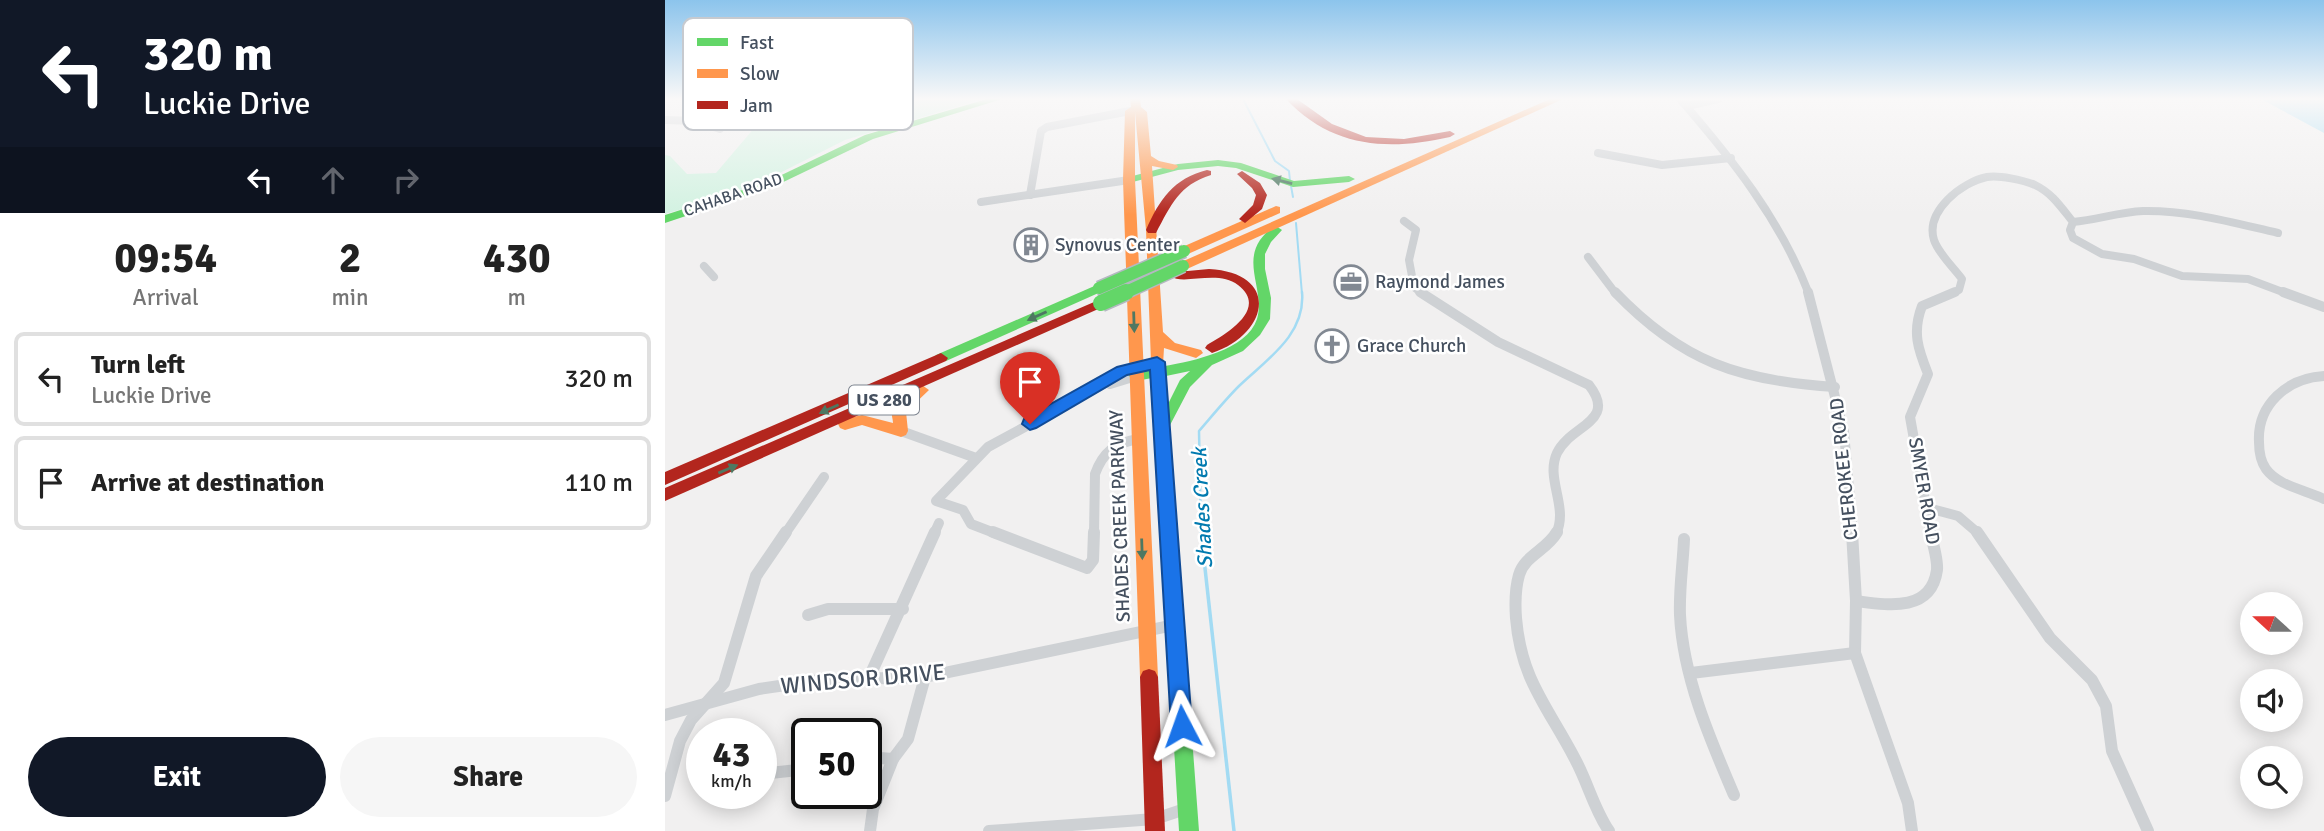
<!DOCTYPE html>
<style>
:root{--surface:#fff;--page:#f6f6f6;--text:#222;--muted:#767676;--line:#e0e0e0;--accent:#111827}
body{margin:0;font-family:Signika,sans-serif;background:var(--page);color:var(--text);height:100vh;display:flex;flex-direction:column;font-size:26px;white-space:nowrap}
*{box-sizing:border-box;margin:0}
p{font-size:23px;color:var(--muted)}
.icon{flex:none;width:38px;height:38px;fill:none;stroke:currentColor;stroke-width:2;stroke-linecap:round;stroke-linejoin:round}
.map{position:relative;flex:1;overflow:hidden}
.sheet{display:flex;flex-direction:column;background:var(--surface);width:665px}
.sheet>*{flex:none}
.guide{background:#111827;color:#fff;overflow:hidden}
.needle{width:46px;rotate:291deg}
.tools{position:absolute;left:1575px;top:592px;display:grid;gap:14px}
.tools a{display:grid;place-items:center;width:63px;height:63px;border-radius:50%;background:var(--surface);box-shadow:0 4px 18px #0003;font-size:35px}
.speed{position:absolute;left:21px;top:718px;display:flex;gap:14px;font-size:35px;font-weight:700;text-align:center}
.speed>*{display:grid;place-content:center;width:91px;height:91px;border-radius:50%;background:var(--surface);box-shadow:0 4px 18px #0003;line-height:1}
.speed small{font-size:18px;font-weight:400}
.speed .limit{border:4px solid #111;border-radius:10px;background:#fff;color:#111}
.pin{position:absolute;display:grid;place-items:center;width:60px;height:60px;color:#fff;margin:-72px -30px;border-radius:50% 50% 50% 0;rotate:-45deg;box-shadow:0 0 7px #0007}
.pin .icon{rotate:45deg}
.me{position:absolute;width:77px;margin:-38px;rotate:356deg;stroke-linejoin:round;filter:drop-shadow(0 0 5px #0008)}
.turn{display:flex;align-items:center;gap:24px;height:147px;padding:0 28px;font-size:32px}
.turn .icon{width:91px;height:91px;stroke-width:2.5}
.turn b{display:block;font-size:49px;line-height:60px}
.lanes{display:flex;align-items:center;height:66px;padding:0 28px;background:#0003;justify-content:center;gap:35px;direction:ltr}
.lanes .off{opacity:.35}
.eta{display:flex;justify-content:space-evenly;align-items:center;height:119px;text-align:center}
.eta b{font-size:42px;font-weight:700;line-height:49px}
.action{display:flex;gap:14px;margin-top:auto;padding:14px 28px}
.action a{flex:1;height:80px;border-radius:42px;background:var(--accent);color:#fff;font-size:28px;font-weight:700;line-height:80px;text-align:center}
.action a+a{background:var(--page);color:var(--text)}
ul{padding:0;list-style:none}
li{display:flex;align-items:center;gap:21px;height:94px;margin:0 14px 10px;padding:0 14px;border:4px solid var(--line);border-radius:10px}
li div{flex:1}
li b{display:block;font-size:26px}
li em{font-style:normal}
main{display:flex;flex:1;min-height:0}
.map>svg:first-child{display:block}
.green{fill:#d2f2e1}
.water{fill:#a3dbf3}
.lines{fill:none;stroke-linecap:round;stroke-linejoin:round}
.stream-far2{stroke:#a3dbf3;stroke-width:2}
.stream-far1{stroke:#a3dbf3;stroke-width:2.5}
.stream{stroke:#a3dbf3;stroke-width:3.5}
.street-far2{stroke:#ced1d4;stroke-width:8}
.street-far1{stroke:#ced1d4;stroke-width:10}
.street{stroke:#ced1d4;stroke-width:12}
.fast{fill:#63d668;fill-rule:evenodd}
.slow{fill:#ff974d;fill-rule:evenodd}
.jam{fill:#b3261e;fill-rule:evenodd}
.fast-bridge-far1-casing{stroke:#b4b8c1;stroke-width:15;stroke-linecap:butt}
.fast-bridge-casing{stroke:#b4b8c1;stroke-width:19;stroke-linecap:butt}
.fast-bridge-far1{stroke:#63d668;stroke-width:12}
.fast-bridge{stroke:#63d668;stroke-width:16}
.oneway{fill:#4e7862}
.route{fill:#1a73e8;stroke:#114b97;stroke-width:2}
.labels{text-anchor:middle;dominant-baseline:central;stroke-width:5;stroke-linejoin:round;paint-order:stroke}
.far-street-label{font-size:16px;fill:#45505f;stroke:#fff}
.shield{fill:#fff;stroke:#7d848f;stroke-width:2}
.shield-label{font-size:18px;font-weight:bold;fill:#45505f}
.poi-label{font-size:19px;fill:#45505f;stroke:#fff;text-anchor:start}
.street-label{font-size:19px;fill:#45505f;stroke:#fff}
.water-label{font-size:21px;font-style:italic;fill:#017aaf;stroke:#fff}
.near-street-label{font-size:23px;fill:#45505f;stroke:#fff}
.key{fill:#fff;stroke:#c7cacf;stroke-width:2}
.key-label{font-size:19px;fill:#45505f}
</style>
<main>
<section class="sheet">
<div class="guide">
<div class="turn"><svg class="icon" aria-label="left" viewBox="0 0 24 24"><path d="M17 20v-9H6M10 6l-5 5 5 5"/></svg><div><b>320 m</b>Luckie Drive</div></div>
<div class="lanes"><svg class="icon" aria-label="left" viewBox="0 0 24 24"><path d="M17 20v-9H6M10 6l-5 5 5 5"/></svg><svg class="icon off" aria-label="ahead" viewBox="0 0 24 24"><path d="M12 20V5M6 11l6-6 6 6"/></svg><svg class="icon off" aria-label="right" viewBox="0 0 24 24"><path d="M7 20v-9h11M14 6l5 5-5 5"/></svg></div>
</div>
<div class="eta">
<div><b>09:54</b><p>Arrival</p></div>
<div><b>2</b><p>min</p></div>
<div><b>430</b><p>m</p></div>
</div>
<ul>
<li><svg class="icon" aria-label="left" viewBox="0 0 24 24"><path d="M17 20v-9H6M10 6l-5 5 5 5"/></svg><div><b>Turn left</b><p>Luckie Drive</p></div><em>320 m</em></li>
<li><svg class="icon" aria-label="arrive" viewBox="0 0 24 24"><path d="M6 21V4h12l-3 4 3 4H6"/></svg><div><b>Arrive at destination</b></div><em>110 m</em></li>
</ul>
<div class="action"><a>Exit</a><a>Share</a></div>
</section>
<div class="map">
<svg width="1659" height="831" viewBox="0 0 1659 831">
<rect width="100%" height="100%" fill="#f1f0f0"/>
<polygon class="green" points="114,99 318,99 180,140 79,191 0,214 0,155 5,156 22,174 51,173"/>
<polygon class="water" points="1596,99 1659,99 1659,133"/>
<g class="lines">
<g class="stream-far2">
<polyline points="578,99 610,161 624,171 625,181"/>
<polyline points="626,186 628,197"/>
<polyline points="631,223 637,294"/>
</g>
<path class="stream-far1" d="M536 534 534 431C547 416 560 400 574 386 601 360 641 335 637 292"/>
<polyline class="stream" points="536,532 569,831"/>
<g class="street-far2">
<path d="M1015 99C1067 159 1115 219 1144 294"/>
<polyline points="1022,106 1053,99"/>
<polyline points="0,120 32,121 55,129"/>
<polyline points="933,153 997,165 1066,158"/>
<polyline points="365,195 376,131 382,127 465,111"/>
<polyline points="316,202 464,180"/>
<polyline points="739,221 751,230 744,260 749,287 758,294"/>
<path d="M1408 222C1432 220 1454 212 1478 211 1524 210 1569 223 1613 233"/>
<polyline points="923,257 951,294"/>
<polyline points="39,266 49,277"/>
<path d="M1286 294 1294 290 1297 279C1289 268 1273 253 1269 240 1260 211 1297 182 1322 177 1334 175 1358 180 1370 185 1387 193 1396 207 1408 222L1405 230 1408 238 1437 254 1469 259 1517 276 1583 279 1623 294"/>
</g>
<g class="street-far1">
<path d="M755 292 833 342 924 385C953 422 905 425 892 453 880 479 904 507 891 534"/>
<path d="M950 292C1017 362 1075 381 1170 387"/>
<polyline points="1143,292 1179,432 1188,534"/>
<polyline points="1618,292 1659,307"/>
<path d="M1659 376C1622 378 1592 405 1594 442 1594 451 1596 462 1601 469 1613 486 1641 490 1659 499"/>
<polyline points="445,384 471,376"/>
<polyline points="236,431 311,458"/>
<polyline points="1263,508 1293,516 1314,534"/>
<polyline points="120,534 159,477"/>
<polyline points="269,534 274,523"/>
<polyline points="332,534 306,524 298,510 271,501 323,447 471,366"/>
<path d="M429 534 430 474C438 452 450 443 473 439"/>
<path d="M1266 534 1245 417 1263 374C1253 349 1247 332 1257 306L1290 292"/>
</g>
<g class="street">
<polyline points="328,532 422,568 428,560 429,532"/>
<path d="M892 532C882 550 859 556 854 575 850 589 850 604 851 618 856 680 883 707 910 759 923 783 929 809 944 831"/>
<polyline points="1187,532 1191,601 1190,653 1243,803 1247,831"/>
<polyline points="1312,532 1385,638 1427,680 1441,706 1447,751 1483,831"/>
<path d="M1019 539C1018 564 1014 589 1015 615 1018 677 1045 739 1069 795"/>
<path d="M1191 601C1222 605 1266 613 1272 570 1273 559 1268 544 1265 532"/>
<polyline points="143,615 163,609 238,609"/>
<polyline points="1026,673 1190,653"/>
<polyline points="203,680 270,532"/>
<polyline points="0,715 94,689 155,680 260,677 509,625"/>
<polyline points="201,757 228,759"/>
<polyline points="96,774 142,769"/>
<polyline points="0,796 15,741 26,720 59,683 91,576 121,532"/>
<polyline points="205,831 208,809 228,759 243,739 260,677"/>
<polyline points="324,831 490,819 523,808"/>
</g>
<g class="fast">
<polygon points="322,99 337,99 208,139 110,186 0,223 0,215 102,182 200,135"/>
<polygon points="553,160 576,163 629,181 684,176 690,179 684,182 628,187 571,168 553,166 513,170 464,183 458,180 460,178 513,164"/>
<path d="M611 226 617 230 606 242 600 254V269L606 298 605 319 595 335 578 351 547 365 525 387 504 427 534 831H514L487 378 471 381 464 376 466 372 487 368 488 359H498L500 366C528 361 582 350 592 319 600 292 578 265 595 240 600 234 604 229 611 226ZM525 371 515 380 503 404 501 376Z"/>
<polygon points="434,284 438,285 440,288 438,291 281,361 271,361 269,358 271,355"/>
</g>
<g class="slow">
<polygon points="465,99 475,99 476,107 482,112 486,156 494,161 512,165 513,167 508,170 487,166 498,332 510,343 536,350 538,353 531,358 499,348 498,365 493,367 486,362 481,230 470,112 470,180 493,677 490,683 484,685 478,683 475,677 458,180 460,111 466,107"/>
<polygon points="885,99 898,99 522,269 514,269 512,266 514,263"/>
<polygon points="611,206 615,207 615,213 523,254 519,255 513,251 515,248"/>
<path d="M257 385 264 390 241 412 243 431 241 435 236 437 197 425 180 430 175 428 173 424 175 420 197 415 228 423C228 419 226 415 227 411 229 400 247 388 257 385Z"/>
</g>
<g class="jam">
<path d="M621 99H632L667 124 701 137 739 139 785 131 790 134 785 137C723 151 667 148 621 99Z"/>
<path d="M542 170 546 171V175C514 185 506 205 491 233H483L481 230C494 200 509 178 542 170Z"/>
<polygon points="577,171 595,183 602,195 597,209 580,223 574,219 588,205 591,195 587,188 572,174"/>
<path d="M544 269C616 273 604 334 547 353L540 348 542 345C561 334 604 309 573 285 553 269 517 286 506 276L512 272Z"/>
<polygon points="436,299 440,300 442,303 440,306 0,501 0,488"/>
<polygon points="276,353 283,358 281,361 0,485 0,472"/>
<polygon points="484,669 490,671 493,677 500,831 480,831 475,677 478,671"/>
</g>
<defs>
<g id="fast-bridge-far1">
<polyline points="434,288 519,251"/>
<polyline points="457,294 518,266"/>
</g>
<polyline id="fast-bridge" points="436,303 461,292"/>
</defs>
<use href="#fast-bridge-far1" class="fast-bridge-far1-casing"/>
<use href="#fast-bridge" class="fast-bridge-casing"/>
<use href="#fast-bridge-far1" class="fast-bridge-far1"/>
<use href="#fast-bridge" class="fast-bridge"/>
</g>
<defs><path id="oneway-solid" d="M-6-.8H1V-3.2L6.5 0L1 3.2V.8H-6Z" transform="scale(1.75)"/></defs>
<g class="oneway">
<use href="#oneway-solid" transform="translate(617 181) rotate(-166)"/>
<use href="#oneway-solid" transform="translate(372 316) rotate(156)"/>
<use href="#oneway-solid" transform="translate(469 322) rotate(88)"/>
<use href="#oneway-solid" transform="translate(164 409) rotate(156)"/>
<use href="#oneway-solid" transform="translate(63 469) rotate(-23)"/>
<use href="#oneway-solid" transform="translate(477 549) rotate(88)"/>
</g>
<linearGradient id="sky" x2="0" y2="1"><stop stop-color="#8cc4ec"/><stop offset="0.46" stop-color="#f9f8f8"/><stop offset="1" stop-color="#f9f8f8" stop-opacity="0"/></linearGradient>
<rect width="1659" height="215" fill="url(#sky)"/>
<polygon class="route" points="492,357 500,362 527,726 524,733 517,736 509,733 506,726 485,370 462,375 371,428 365,430 357,424 359,419 452,367"/>
<defs>
<symbol id="building-ring" viewBox="-11 -11 22 22"><circle r="9.5" fill="#fff" stroke="#818892" stroke-width="1.5"/><path d="M-4-6H4V6H1V3H-1V6H-4ZM-2.5-4.3h1.7v1.8h-1.7ZM.8-4.3h1.7v1.8H.8ZM-2.5-1h1.7V.8h-1.7ZM.8-1h1.7V.8H.8Z" fill="#818892"/></symbol>
<symbol id="office-ring" viewBox="-11 -11 22 22"><circle r="9.5" fill="#fff" stroke="#818892" stroke-width="1.5"/><path d="M-6-3h4V-5.5h4V-3h4V5H-6ZM-1-4.5V-3h2v-1.5ZM-6 0V1H6V0Z" fill="#818892"/></symbol>
<symbol id="church-ring" viewBox="-11 -11 22 22"><circle r="9.5" fill="#fff" stroke="#818892" stroke-width="1.5"/><path d="M-1.2-6h2.4v3.5h3.3v2.4h-3.3V6h-2.4V-.1h-3.3v-2.4h3.3Z" fill="#818892"/></symbol>
</defs>
<g fill-rule="evenodd">
<use href="#building-ring" x="347" y="226" width="38" height="38"/>
<use href="#office-ring" x="667" y="263" width="38" height="38"/>
<use href="#church-ring" x="648" y="327" width="38" height="38"/>
</g>
<g class="labels">
<g class="far-street-label">
<text transform="translate(68 195) rotate(-19)">CAHABA ROAD</text>
</g>
<rect class="shield" x="184" y="385.5" width="70" height="29" rx="5"/>
<g class="shield-label">
<text x="219" y="400">US 280</text>
</g>
<g class="poi-label">
<text x="390" y="245">Synovus Center</text>
<text x="710" y="282">Raymond James</text>
<text x="692" y="346">Grace Church</text>
</g>
<g class="street-label">
<text transform="translate(1179 469) rotate(-96)">CHEROKEE ROAD</text>
<text transform="translate(1259 491) rotate(80)">SMYER ROAD</text>
<text transform="translate(455 516) rotate(-92)">SHADES CREEK PARKWAY</text>
</g>
<g class="water-label">
<text transform="translate(537 508) rotate(-93)">Shades Creek</text>
</g>
<g class="near-street-label">
<text transform="translate(198 679) rotate(-5)">WINDSOR DRIVE</text>
</g>
</g>
<rect x="18" y="18" width="230" height="112" rx="10" class="key"/>
<rect x="32" y="38" width="31" height="8" fill="#63d668"/>
<rect x="32" y="69" width="31" height="9" fill="#ff974d"/>
<rect x="32" y="101" width="31" height="8" fill="#b3261e"/>
<g class="key-label">
<text x="75" y="49">Fast</text>
<text x="75" y="80">Slow</text>
<text x="75" y="112">Jam</text>
</g>
</svg>
<div class="tools">
<a><svg class="needle" viewBox="-14 -14 28 28"><path d="M0-13l5 13h-10z" fill="#e53935"/><path d="M0 13l5-13h-10z" fill="#767676"/></svg></a>
<a><svg class="icon" aria-label="sound" viewBox="0 0 24 24"><path d="M4 9h4l5-4v14l-5-4H4zM17 9q2 3 0 6"/></svg></a>
<a><svg class="icon" aria-label="search" viewBox="0 0 24 24"><circle cx="10" cy="10" r="6"/><path d="M15 15l6 6"/></svg></a>
</div>
<div class="speed"><div>43<small>km/h</small></div><div class="limit">50</div></div>
<div class="pin" style="left:365px;top:424px;background:#d93025"><svg class="icon" aria-label="arrive" viewBox="0 0 24 24"><path d="M6 21V4h12l-3 4 3 4H6"/></svg></div>
<svg class="me" style="left:517px;top:726px" viewBox="-20 -20 40 40"><path d="M0-17L14 15 0 8-14 15z" fill="#1a73e8" stroke="#fff" stroke-width="4"/></svg>
</div>
</main>
